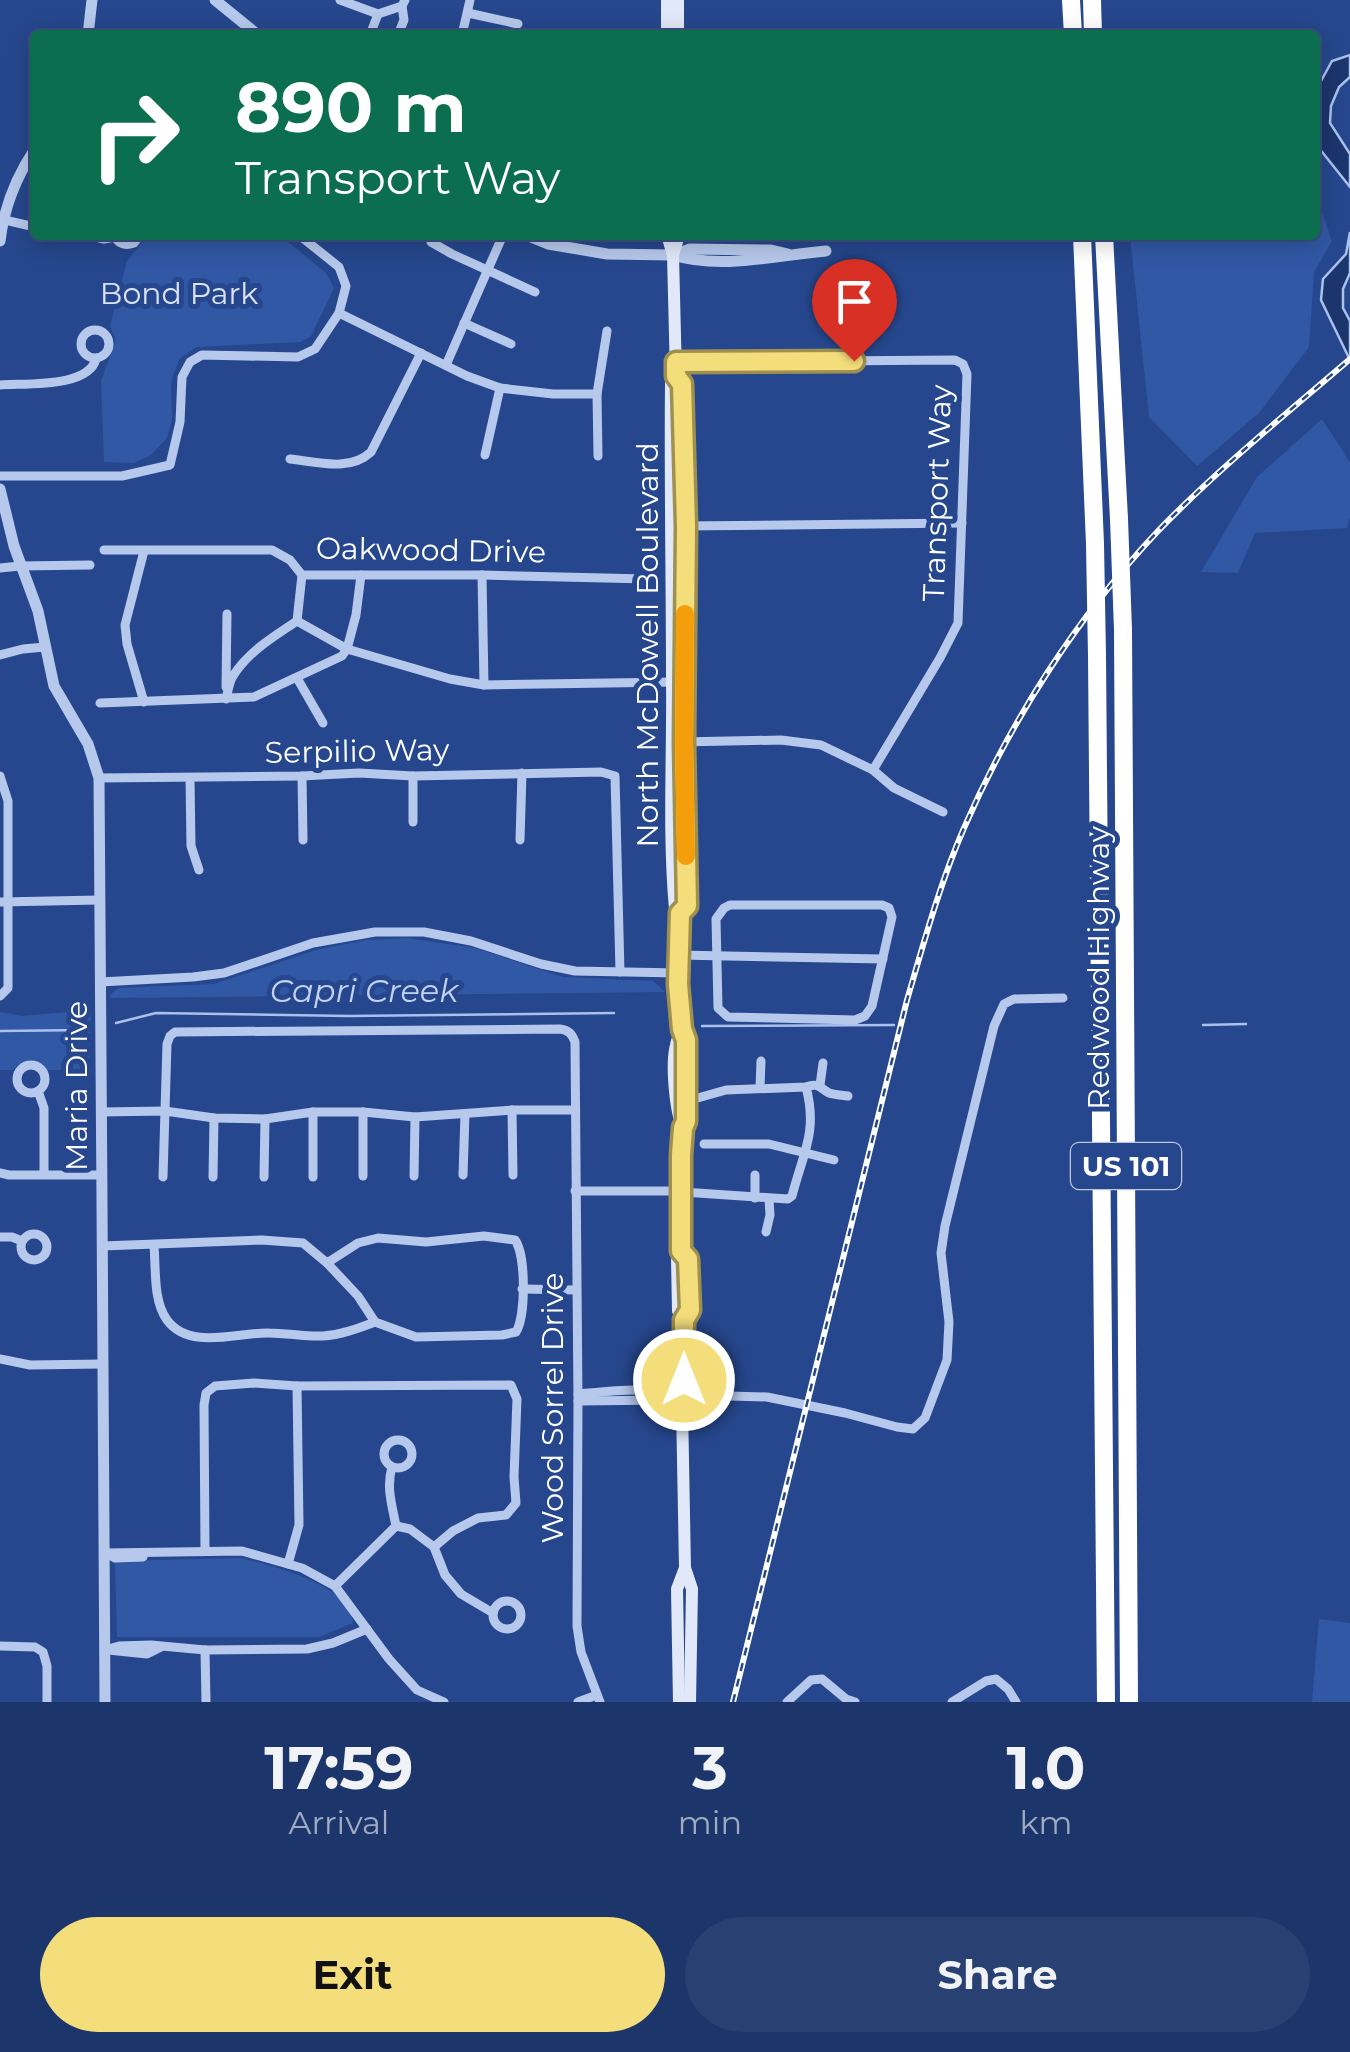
<!DOCTYPE html>
<style>
:root{--surface:#1c356a;--page:#294072;--text:#f1f3f6;--muted:#a0abc1;--line:#3a507e;--accent:#f4de7b}
body{margin:0;font-family:Montserrat,sans-serif;background:var(--page);color:var(--text);height:100vh;display:flex;flex-direction:column;font-size:38px;white-space:nowrap}
*{box-sizing:border-box;margin:0}
p{font-size:32px;color:var(--muted)}
.icon{flex:none;width:55px;height:55px;fill:none;stroke:currentColor;stroke-width:2;stroke-linecap:round;stroke-linejoin:round}
.map{position:relative;height:1702px;overflow:hidden}
.details{display:flex;flex-direction:column;background:var(--surface);flex:1}
.details>*{flex:none}
.guide{position:absolute;left:30px;top:30px;width:1290px;height:210px;border-radius:10px;box-shadow:0 5px 25px #0003,0 0 0 2px var(--line);background:#0b6e4f;color:#fff;overflow:hidden}
.pin{position:absolute;display:grid;place-items:center;width:85px;height:85px;color:#fff;margin:-102px -42px;border-radius:50% 50% 50% 0;rotate:-45deg;box-shadow:0 0 10px #0007}
.pin .icon{rotate:45deg}
.me{position:absolute;width:110px;margin:-55px;rotate:0deg;stroke-linejoin:round;filter:drop-shadow(0 0 8px #0008)}
.turn{display:flex;align-items:center;gap:35px;height:210px;padding:0 40px;font-size:45px}
.turn .icon{width:130px;height:130px;stroke-width:2.5}
.turn b{display:block;font-size:70px;line-height:85px}
.eta{display:flex;justify-content:space-evenly;align-items:center;height:170px;text-align:center}
.eta b{font-size:60px;font-weight:700;line-height:70px}
.action{display:flex;gap:20px;margin-top:auto;padding:20px 40px}
.action a{flex:1;height:115px;border-radius:60px;background:var(--accent);color:#111;font-size:40px;font-weight:700;line-height:115px;text-align:center}
.action a+a{background:var(--page);color:var(--text)}
.map>svg:first-child{display:block}
.green{fill:#3158a5}
.water{fill:#1b356d;stroke:#aac1eb;stroke-width:2.5}
.lines{fill:none;stroke-linecap:round;stroke-linejoin:round}
.stream{stroke:#aac1eb;stroke-width:2.5}
.minor{stroke:#b6c8eb;stroke-width:9}
.tertiary{stroke:#b6c8eb;stroke-width:11}
.secondary{stroke:#e1e8f9;stroke-width:12}
.motorway{stroke:#fff;stroke-width:18}
.rail-casing{stroke:#fff;stroke-width:6}
.rail{stroke:#26478d;stroke-width:2.5;stroke-dasharray:8;stroke-linecap:butt}
.motorway-bridge{stroke:#fff;stroke-width:18}
.route-casing{stroke:#9f9050;stroke-width:25}
.route{stroke:#f4de7b;stroke-width:18}
.slow{stroke:#f59e0b;stroke-width:18}
.labels{text-anchor:middle;dominant-baseline:central;stroke-width:10;stroke-linejoin:round;paint-order:stroke}
.shield{fill:#26478d;stroke:#bec8dd;stroke-width:2.5}
.shield-label{font-size:28px;font-weight:bold;fill:#fff}
.park-label{font-size:30px;fill:#dae4f8;stroke:#26478d}
.street-label{font-size:30px;fill:#fff;stroke:#26478d}
.water-label{font-size:32px;font-style:italic;fill:#c2d2f2;stroke:#26478d}
</style>
<div class="map">
<svg width="1350" height="1702" viewBox="0 0 1350 1702">
<rect width="100%" height="100%" fill="#26478d"/>
<g class="green">
<polygon points="1315,192 1332,241 1314,272 1309,347 1259,413 1197,466 1149,417 1130,235 1315,235"/>
<polygon points="148,235 280,235 326,273 334,288 311,336 301,342 196,347 189,352 179,359 171,382 172,419 167,438 151,455 134,463 104,462 101,381 116,340 110,326 127,261"/>
<polygon points="1322,419 1350,462 1350,517 1347,528 1255,533 1238,573 1201,572 1257,477"/>
<polygon points="407,938 475,948 563,977 653,981 665,992 110,998 110,995 118,988 214,984 316,950 366,940"/>
<path d="M91 1010 89 1070H47C36 1056 25 1058 13 1070H0V1012L22 1016Z"/>
<path d="M241 1558C272 1566 350 1584 353 1623L319 1637H117L115 1561Z"/>
<polygon points="1319,1619 1350,1623 1350,1702 1312,1702"/>
</g>
<g class="water">
<polygon points="1350,55 1350,77 1339,87 1331,106 1330,123 1350,154 1350,187 1315,143 1315,92 1332,61"/>
<polygon points="1350,232 1350,273 1343,289 1343,308 1350,321 1350,360 1321,300 1323,279 1346,254"/>
</g>
<g class="lines">
<g class="stream">
<polyline points="116,1023 156,1013 349,1016 614,1013"/>
<polyline points="1203,1025 1246,1024"/>
<polyline points="702,1026 894,1025"/>
<polyline points="0,1031 86,1030"/>
</g>
<g class="minor">
<polyline points="340,0 378,14 402,6 405,0"/>
<polyline points="468,13 518,24"/>
<polyline points="370,35 378,14"/>
<polyline points="398,35 404,20 402,6"/>
<polyline points="462,35 470,0"/>
<polyline points="0,219 35,227"/>
<polyline points="87,235 104,239 115,237"/>
<path d="M114 235C118 244 125 246 134 243L140 235"/>
<polyline points="431,242 452,254 535,292"/>
<polyline points="339,313 467,376 500,388 553,394 597,394"/>
<polyline points="464,323 511,344"/>
<circle cx="95" cy="344" r="14"/>
<polyline points="676,362 955,360 963,364 967,374 958,623 940,658 873,770"/>
<polyline points="446,365 503,235"/>
<path d="M0 385C26 383 88 388 96 359"/>
<polyline points="485,455 500,388"/>
<polyline points="598,456 597,394 607,331"/>
<path d="M290 459C317 462 350 472 371 452L421 353"/>
<polyline points="0,476 122,476 170,465 180,422 182,377 190,362 202,355 298,357 315,349 339,313 346,286 339,267 299,235"/>
<polyline points="683,526 962,523"/>
<polyline points="104,550 272,550 290,560 302,575 482,575 647,579"/>
<polyline points="144,551 125,625 127,644 144,702"/>
<polyline points="0,568 20,566 90,565"/>
<polyline points="482,575 484,685"/>
<polyline points="297,621 347,649 356,615 361,575"/>
<polyline points="0,655 23,649 45,647"/>
<polyline points="297,678 323,723"/>
<polyline points="226,687 227,614"/>
<path d="M226 699C228 692 229 682 233 676 248 652 274 636 297 621L302 575"/>
<polyline points="100,703 254,697 342,656 347,649 450,679 484,685 675,682"/>
<polyline points="680,742 781,740 821,745 873,770 894,788 943,812"/>
<polyline points="0,776 8,801 8,988 0,996"/>
<polyline points="302,776 303,840"/>
<polyline points="413,776 413,822"/>
<polyline points="99,778 302,776 359,773 413,776 601,772 615,776 620,972"/>
<polyline points="190,778 191,846 199,870"/>
<polyline points="520,840 522,773"/>
<polyline points="0,902 99,900"/>
<polygon points="730,905 882,905 889,908 892,917 872,1006 865,1016 855,1020 728,1017 718,1008 716,919 724,908"/>
<polyline points="678,955 883,959"/>
<polyline points="100,982 193,977 224,973 313,943 375,932 424,932 471,941 541,964 575,971 678,973"/>
<circle cx="31" cy="1079" r="14"/>
<polyline points="820,1085 823,1063"/>
<polyline points="760,1088 761,1061"/>
<polyline points="38,1091 44,1108 44,1174"/>
<path d="M687 1101 726 1090 806 1087C818 1082 820 1088 829 1093 835 1095 842 1095 848 1096"/>
<polyline points="512,1110 513,1175"/>
<polyline points="101,1112 165,1111 214,1118 265,1119 313,1112 363,1112 415,1117 512,1110 575,1110"/>
<polyline points="704,1144 769,1144 834,1160"/>
<polyline points="0,1173 9,1175 101,1175"/>
<polyline points="463,1175 465,1114"/>
<polyline points="363,1176 363,1112"/>
<polyline points="414,1176 415,1117"/>
<path d="M163 1177 167 1044 170 1036 175 1032 560 1029C569 1030 572 1034 575 1042L578 1401 577 1626 581 1652 600 1702"/>
<polyline points="213,1177 214,1118"/>
<polyline points="264,1177 265,1119"/>
<polyline points="313,1177 313,1112"/>
<path d="M575 1191H668L788 1199 792 1196C803 1153 818 1132 806 1087"/>
<polyline points="755,1198 755,1175"/>
<polyline points="766,1232 770,1215 769,1199"/>
<circle cx="34" cy="1247" r="13"/>
<polyline points="0,1237 12,1237 22,1241"/>
<path d="M154 1245C156 1269 153 1301 167 1320 190 1351 238 1332 269 1333 287 1333 306 1337 323 1336 341 1335 359 1328 375 1322"/>
<path d="M102 1246 262 1240 303 1243 327 1263 358 1296 375 1322 416 1337 502 1335 516 1332C526 1316 526 1255 515 1240L484 1236 426 1242 378 1238 358 1243 327 1263"/>
<polyline points="522,1289 576,1290"/>
<polyline points="0,1359 30,1365 102,1364"/>
<path d="M578 1394C611 1391 648 1386 680 1395"/>
<polyline points="578,1401 666,1400 694,1395 767,1397 845,1413 897,1427 913,1429 925,1418 947,1360 949,1322 941,1253 945,1226 994,1026 1004,1004 1014,999 1063,998"/>
<circle cx="398" cy="1454" r="14"/>
<path d="M392 1467C386 1487 392 1505 396 1526"/>
<polyline points="396,1526 410,1529 434,1547 445,1575 461,1594 493,1613"/>
<polyline points="205,1551 204,1405 206,1393 215,1386 254,1383 297,1386 511,1385 517,1399 514,1477 516,1503 506,1515 478,1518 453,1531 434,1547"/>
<polyline points="106,1553 242,1551 302,1568 335,1586 389,1659 417,1690 444,1702"/>
<polyline points="106,1553 115,1558 143,1557"/>
<polyline points="288,1564 299,1525 297,1386"/>
<polyline points="335,1586 396,1526"/>
<circle cx="507" cy="1615" r="14"/>
<polyline points="0,1646 35,1647 43,1652 47,1666 47,1702"/>
<polyline points="105,1650 119,1646 151,1645 205,1650 307,1649 333,1643 367,1629"/>
<polyline points="108,1650 147,1654 161,1647"/>
<polyline points="205,1650 206,1702"/>
<polyline points="578,1702 597,1695"/>
<polyline points="787,1702 811,1680 822,1679 846,1699 855,1702"/>
<polyline points="952,1702 986,1681 996,1679 1008,1689 1016,1702"/>
</g>
<g class="tertiary">
<polyline points="215,0 258,35"/>
<polyline points="88,35 92,0"/>
<polyline points="526,235 548,244 607,254 673,255 690,249 771,250 788,254"/>
<path d="M0 241C4 208 16 177 35 149"/>
<path d="M673 255C722 270 777 255 826 251"/>
<path d="M0 489 14 546 38 611 54 686 88 744 99 778C100 1086 105 1394 105 1702"/>
</g>
<g class="secondary">
<polyline points="667,0 667,35"/>
<polyline points="678,35 678,0"/>
<path d="M667 235 673 255 676 376 671 382C670 481 672 580 672 680 673 756 668 833 675 909L680 913 678 984 682 1029 687 1039V1101L681 1155V1251L677 1259 678 1311 684 1320V1384L682 1406 685 1568 692 1589 690 1702"/>
<polyline points="673,255 679,235"/>
<path d="M676 376 682 384C686 558 684 732 687 905L680 913"/>
<path d="M682 1029C680 1034 677 1039 676 1045 671 1063 675 1111 683 1128"/>
<polyline points="681,1251 688,1259 690,1310 684,1320"/>
<polyline points="679,1702 677,1589 685,1568"/>
</g>
<g class="motorway">
<polyline points="1071,0 1073,35"/>
<polyline points="1092,0 1093,35"/>
<polyline points="1082,235 1095,544"/>
<polyline points="1104,235 1119,519"/>
<polyline points="1123,630 1129,1702"/>
<polyline points="1097,656 1106,1702"/>
</g>
<defs>
<path id="rail" d="M733 1702 907 1000C924 942 940 883 964 828 1011 720 1077 617 1158 531 1218 469 1285 415 1350 359"/>
</defs>
<use href="#rail" class="rail-casing"/>
<use href="#rail" class="rail"/>
<g class="motorway-bridge">
<polyline points="1119,519 1123,630"/>
<polyline points="1095,544 1097,656"/>
</g>
</g>
<g class="lines">
<defs>
<polyline id="route" points="684,1380 684,1320 690,1310 688,1259 681,1251 681,1155 683,1128 686,1121 686,1040 682,1029 678,984 680,913 687,906 684,742 686,526 682,384 676,376 676,362 854,361"/>
</defs>
<use href="#route" class="route-casing"/>
<use href="#route" class="route"/>
<polyline class="slow" points="685,614 684,742 686,856"/>
</g>
<g class="labels">
<rect class="shield" x="1071" y="1143" width="110" height="46" rx="8"/>
<g class="shield-label">
<text x="1126" y="1166">US 101</text>
</g>
<g class="park-label">
<text x="179" y="293">Bond Park</text>
</g>
<g class="street-label">
<text transform="translate(937 493) rotate(-88)">Transport Way</text>
<text transform="translate(431 550) rotate(1)">Oakwood Drive</text>
<text transform="translate(647 645) rotate(-90)">North McDowell Boulevard</text>
<text transform="translate(357 751) rotate(-1)">Serpilio Way</text>
<text transform="translate(1098 968) rotate(-90)">Redwood Highway</text>
<text transform="translate(76 1086) rotate(-90)">Maria Drive</text>
<text transform="translate(552 1408) rotate(-90)">Wood Sorrel Drive</text>
</g>
<g class="water-label">
<text x="364" y="990">Capri Creek</text>
</g>
</g>
</svg>
<div class="pin" style="left:854px;top:361px;background:#d93025"><svg class="icon" aria-label="arrive" viewBox="0 0 24 24"><path d="M6 21V4h12l-3 4 3 4H6"/></svg></div>
<svg class="me" style="left:684px;top:1380px" viewBox="-20 -20 40 40"><circle r="17" fill="#f4de7b" stroke="#fff" stroke-width="3"/><path d="M0-11L8 9 0 5-8 9z" fill="#fff"/></svg>
<div class="guide">
<div class="turn"><svg class="icon" aria-label="right" viewBox="0 0 24 24"><path d="M7 20v-9h11M14 6l5 5-5 5"/></svg><div><b>890 m</b>Transport Way</div></div>
</div>
</div>
<section class="details">
<div class="eta">
<div><b>17:59</b><p>Arrival</p></div>
<div><b>3</b><p>min</p></div>
<div><b>1.0</b><p>km</p></div>
</div>
<div class="action"><a>Exit</a><a>Share</a></div>
</section>
